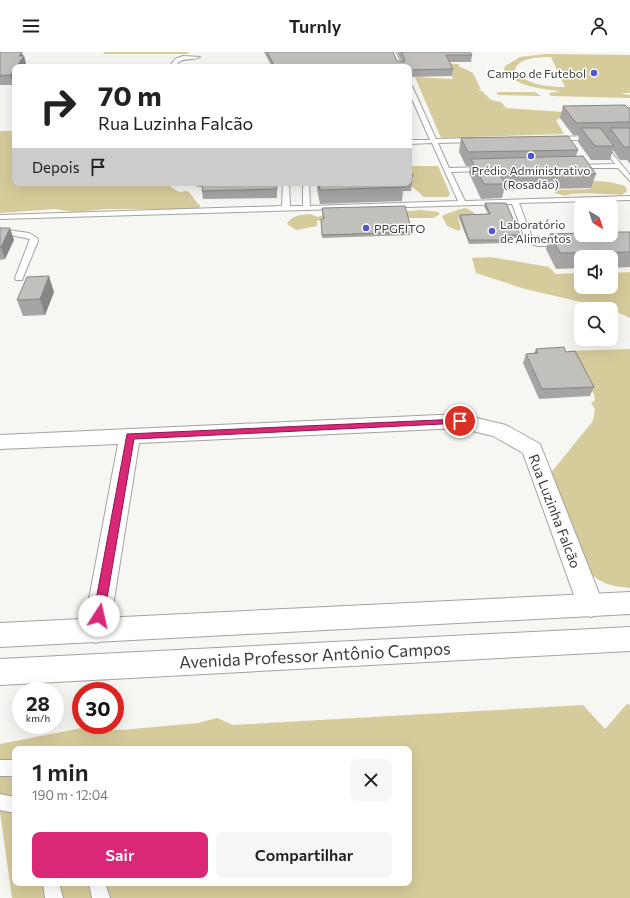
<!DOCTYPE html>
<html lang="pt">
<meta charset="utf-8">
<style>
:root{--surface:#fff;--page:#f6f6f6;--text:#222;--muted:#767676;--accent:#db2777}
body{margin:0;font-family:Commissioner,sans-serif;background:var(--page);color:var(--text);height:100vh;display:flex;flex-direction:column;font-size:15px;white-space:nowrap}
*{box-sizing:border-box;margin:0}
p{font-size:13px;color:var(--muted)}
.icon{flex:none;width:22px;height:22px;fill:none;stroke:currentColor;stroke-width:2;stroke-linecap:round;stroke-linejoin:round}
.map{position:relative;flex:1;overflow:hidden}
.sheet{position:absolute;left:12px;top:694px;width:400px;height:140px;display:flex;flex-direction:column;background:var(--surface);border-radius:8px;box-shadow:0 4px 16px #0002}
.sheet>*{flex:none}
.banner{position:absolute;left:12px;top:12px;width:400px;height:122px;border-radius:8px;box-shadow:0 4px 16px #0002;background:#fff;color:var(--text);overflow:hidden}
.needle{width:26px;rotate:142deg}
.tools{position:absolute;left:574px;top:146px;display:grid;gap:8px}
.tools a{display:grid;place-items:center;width:44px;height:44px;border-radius:8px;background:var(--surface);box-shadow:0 4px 16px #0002;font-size:20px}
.speed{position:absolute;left:12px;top:630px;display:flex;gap:8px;font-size:20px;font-weight:700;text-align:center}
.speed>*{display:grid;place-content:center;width:52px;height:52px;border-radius:50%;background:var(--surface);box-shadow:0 4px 16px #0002;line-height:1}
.speed small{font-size:10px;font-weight:400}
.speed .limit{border:6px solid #d22;background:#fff;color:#111}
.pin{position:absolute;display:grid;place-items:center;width:34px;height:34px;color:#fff;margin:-17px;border:2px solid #fff;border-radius:50%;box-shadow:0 1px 4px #0007}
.me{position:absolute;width:44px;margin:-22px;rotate:10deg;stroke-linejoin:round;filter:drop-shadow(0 0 3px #0008)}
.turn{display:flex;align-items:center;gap:14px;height:84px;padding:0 20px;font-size:18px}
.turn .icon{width:52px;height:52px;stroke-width:2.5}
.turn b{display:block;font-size:28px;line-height:34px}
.then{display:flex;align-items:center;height:38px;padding:0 20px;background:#0003;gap:8px;font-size:15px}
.round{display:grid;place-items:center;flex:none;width:42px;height:42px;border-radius:8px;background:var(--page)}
.headline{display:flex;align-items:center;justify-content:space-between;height:68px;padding:0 20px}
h1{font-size:24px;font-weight:600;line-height:30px}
.cta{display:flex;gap:8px;margin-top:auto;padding:8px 20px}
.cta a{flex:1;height:46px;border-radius:8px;background:var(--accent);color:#fff;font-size:16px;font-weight:600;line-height:46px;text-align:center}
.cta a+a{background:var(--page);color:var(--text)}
header{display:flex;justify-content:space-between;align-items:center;height:52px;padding:0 20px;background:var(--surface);font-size:18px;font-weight:600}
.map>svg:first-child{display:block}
.green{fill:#d6cb9b;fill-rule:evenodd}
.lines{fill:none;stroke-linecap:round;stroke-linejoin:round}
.service-casing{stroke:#a4a3a0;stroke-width:2}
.minor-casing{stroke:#a4a3a0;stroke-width:2}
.tertiary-casing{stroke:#a4a3a0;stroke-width:2}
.service{fill:#fff;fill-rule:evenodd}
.minor{fill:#fff;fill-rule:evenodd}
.tertiary{fill:#fff;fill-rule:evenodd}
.wall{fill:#a6a5a3}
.shaded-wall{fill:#878684}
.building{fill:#c1c0bd;stroke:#878684}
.route{fill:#db2777;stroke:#8e194d}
.poi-dot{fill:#5157cd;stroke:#fff;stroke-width:1.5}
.labels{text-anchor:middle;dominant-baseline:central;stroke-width:3;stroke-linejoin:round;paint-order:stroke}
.far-poi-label{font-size:12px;fill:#3d3d3b;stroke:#fff;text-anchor:start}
.street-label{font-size:14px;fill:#3d3d3b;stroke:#fff}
.near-street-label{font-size:17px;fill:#3d3d3b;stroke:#fff}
</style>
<header><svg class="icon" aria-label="menu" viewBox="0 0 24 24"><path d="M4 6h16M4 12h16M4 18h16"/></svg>Turnly<svg class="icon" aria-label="person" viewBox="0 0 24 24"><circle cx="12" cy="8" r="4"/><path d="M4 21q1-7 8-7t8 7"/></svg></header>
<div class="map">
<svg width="630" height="846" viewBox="0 0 630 846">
<rect width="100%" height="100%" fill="#f6f6f2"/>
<g class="green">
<polygon points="105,0 189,0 188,2 103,2"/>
<path d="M546 2 630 3V41H620L630 43V46L551 44 549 41 561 39C542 37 517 35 504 19L505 14 520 5ZM551 5 565 35C549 35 525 33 515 18 518 5 541 5 551 5Z"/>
<polygon points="439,11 459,12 459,14 473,21 481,37 477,38 482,39 491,48 501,50 506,56 563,60 565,64 556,68 564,82 441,86 415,25 453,27 450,19 454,19"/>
<polygon points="498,40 535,40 541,44 500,43 496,42"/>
<path d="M0 79H15V131H170L168 133 179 140 187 139C193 143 194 149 200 153L199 157H108L73 160 55 157 0 161Z"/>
<polygon points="409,114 438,114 450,142 448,145 424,145 408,131"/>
<path d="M594 129 610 130 625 134 627 139 622 143C612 142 570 139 565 144L555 141 554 138 590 137 589 131Z"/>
<path d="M466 156 475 161 473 165H458L461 177 458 179 447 174 442 164C447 161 460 157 466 156Z"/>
<polygon points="421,158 439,160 439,163 433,166 401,166 398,160"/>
<path d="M310 162 318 165 325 162 324 168 317 169V174L296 178 287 172C292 163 300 163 310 162Z"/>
<polygon points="490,205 549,215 556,222 581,221 581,235 611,235 611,221 630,220 630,266 611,257 525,237 476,221 472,206"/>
<path d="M630 297V536H629C612 534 598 532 588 517L550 422 593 369 595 357 591 351 595 348 594 342 568 299Z"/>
<path d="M627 652 630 653V846H12L0 760V692L82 676 121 678 198 671 217 666 233 673 583 653 605 677ZM15 697H409V831H15Z"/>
</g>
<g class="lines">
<defs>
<g id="service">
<polygon points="391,0 395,0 403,15 397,15"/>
<path d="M183 4 200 5C191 10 182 3 175 15H169L175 7Z"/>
<polygon points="409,32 412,34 436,87 475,86 478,88 475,90 438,91 449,116 483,115 486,117 483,119 451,120 465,149 630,144 630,148 519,151 532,186 539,190 565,190 565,194 537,194 526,189 512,152 0,167 0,163 282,154 283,131 289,131 290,154 303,154 303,131 309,131 310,154 458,149 432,91 409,92 409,88 430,88 409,40"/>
<polygon points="593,84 596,86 595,87 555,89 552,87 555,85"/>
<polygon points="603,90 630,123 630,129 618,116 575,116 575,114 577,113 615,112 600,92"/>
<polygon points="0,177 29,181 37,186 38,189 22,228 16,228 15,226 30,187 0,181"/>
<rect x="0" y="708" width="15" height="16"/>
<polygon points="0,742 15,745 15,761 0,758"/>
<polygon points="43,831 59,831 63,846 45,846"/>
<polygon points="89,831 105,831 110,846 92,846"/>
</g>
<polygon id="minor" points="460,362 506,373 540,392 604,554 600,562 591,565 582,562 578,554 523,401 493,384 460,376 139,391 109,579 105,587 96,591 87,587 83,579 118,392 0,397 0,383"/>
<g id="tertiary">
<polygon points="630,540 630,562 0,595 0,571"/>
<polygon points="630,575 630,599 0,633 0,607"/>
</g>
</defs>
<use href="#service" class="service-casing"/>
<use href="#minor" class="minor-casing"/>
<use href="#tertiary" class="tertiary-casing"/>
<use href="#service" class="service"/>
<use href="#minor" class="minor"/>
<use href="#tertiary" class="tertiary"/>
</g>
<g class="wall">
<polygon points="0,0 15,0 24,4 26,12 24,15 15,15 13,33 0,33"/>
<polygon points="264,0 393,0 397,9 402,10 397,0 470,0 472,3 471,10 449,10 453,17 452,24 409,25 409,15 272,15"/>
<polygon points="563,54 630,56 630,112 627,108 620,108 613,98 610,108 591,108 578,90 579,83 573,83 560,66"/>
<polygon points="461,86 578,98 576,104 596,122 591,136 504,138 502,146 481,147 469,121 470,114 466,114 459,100"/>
<polygon points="409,115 413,124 411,139 403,139 402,149 320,152 317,137 317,131 409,131"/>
<polygon points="196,131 277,131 277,146 203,147 202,139 202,135 197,135"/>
<polygon points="485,151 520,183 520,186 508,186 508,191 469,192 459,166 460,163 488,162 484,154"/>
<polygon points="322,156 412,180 412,183 322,186 321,170 321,167 323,167"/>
<polygon points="0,176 14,188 5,207 0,208"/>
<polygon points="630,180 630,215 611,216 611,205 581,205 581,216 556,217 546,197 550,182"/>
<polygon points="54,240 45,263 23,264 17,248"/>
<polygon points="536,297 566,300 594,335 590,344 539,347 523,311 526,302 534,301"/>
</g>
<g class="shaded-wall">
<polygon points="22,0 23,5 24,4 26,12 24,15 16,15 19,4"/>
<polygon points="15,17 15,30 13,33 10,23"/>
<polygon points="10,176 14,188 5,207 1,195"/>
<polygon points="49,224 54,240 45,263 40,247"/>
</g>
<g class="building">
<polygon points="0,0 22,0 19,4 24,4 16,15 15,15 15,17 10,23 0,24"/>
<polygon points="267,0 393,0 397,9 404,10 405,7 401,0 470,0 472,3 446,3 453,17 409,18 409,15 275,15"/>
<polygon points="117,14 158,14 157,15 116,15"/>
<polygon points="625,53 628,56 630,56 630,70 576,71 563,54"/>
<polygon points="581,76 600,76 614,94 595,94"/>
<polygon points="610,76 630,76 630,95 624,95"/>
<polygon points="568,84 578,98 468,100 461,86"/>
<polygon points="583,104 596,122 501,124 505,132 484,132 471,107"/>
<polygon points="409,115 413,124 409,124"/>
<polygon points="203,131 277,131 277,137 202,139"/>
<polygon points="319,131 402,131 404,135 320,138"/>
<polygon points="485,151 506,151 520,183 506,183 508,188 469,188 460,163 490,162"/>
<polygon points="405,154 412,180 322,183 321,167 324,167 322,156"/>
<polygon points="0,176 10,176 1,195 0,195"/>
<polygon points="611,180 630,180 630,200 560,201 550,182 581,181 581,183 611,183"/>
<polygon points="49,224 40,247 17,248 27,225"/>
<polygon points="564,295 566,300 575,299 594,335 542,337 526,302 538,301 536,297"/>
</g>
<polygon class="route" points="460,367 463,367 463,371 134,387 104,564 102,567 95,567 93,564 127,382"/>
<g class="poi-dot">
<circle cx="594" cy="21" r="4"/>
<circle cx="531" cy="104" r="4"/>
<circle cx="366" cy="176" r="4"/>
<circle cx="492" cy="179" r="4"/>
</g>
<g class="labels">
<g class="far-poi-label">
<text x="586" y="21" text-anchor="end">Campo de Futebol</text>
<text x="531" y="118" text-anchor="middle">Prédio Administrativo<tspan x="531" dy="14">(Rosadão)</tspan></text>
<text x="500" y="172">Laboratório<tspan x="500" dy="14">de Alimentos</tspan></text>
<text x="374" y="176">PPGFITO</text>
</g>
<g class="street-label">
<text transform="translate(555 459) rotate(69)">Rua Luzinha Falcão</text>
</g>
<g class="near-street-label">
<text transform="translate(315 603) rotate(-3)">Avenida Professor Antônio Campos</text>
</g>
</g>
</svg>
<div class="tools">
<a><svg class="needle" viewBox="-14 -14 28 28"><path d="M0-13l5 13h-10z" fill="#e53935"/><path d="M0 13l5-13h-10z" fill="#767676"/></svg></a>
<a><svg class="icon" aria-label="sound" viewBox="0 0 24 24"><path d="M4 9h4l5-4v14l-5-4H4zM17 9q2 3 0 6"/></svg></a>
<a><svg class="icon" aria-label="search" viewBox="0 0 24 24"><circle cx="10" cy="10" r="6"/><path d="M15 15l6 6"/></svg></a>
</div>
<div class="speed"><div>28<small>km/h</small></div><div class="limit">30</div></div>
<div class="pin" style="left:460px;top:369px;background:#d93025"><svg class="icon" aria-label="arrive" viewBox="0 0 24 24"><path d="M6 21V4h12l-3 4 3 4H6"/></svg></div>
<svg class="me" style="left:99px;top:564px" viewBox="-20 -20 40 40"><circle r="19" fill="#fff"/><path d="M0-13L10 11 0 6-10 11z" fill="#db2777"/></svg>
<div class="banner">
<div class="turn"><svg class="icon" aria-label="right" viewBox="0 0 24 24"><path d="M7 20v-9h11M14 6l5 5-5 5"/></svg><div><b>70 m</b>Rua Luzinha Falcão</div></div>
<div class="then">Depois<svg class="icon" aria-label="arrive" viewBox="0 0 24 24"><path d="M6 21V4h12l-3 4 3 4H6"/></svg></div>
</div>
<section class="sheet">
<div class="headline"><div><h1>1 min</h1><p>190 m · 12:04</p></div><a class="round"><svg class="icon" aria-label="close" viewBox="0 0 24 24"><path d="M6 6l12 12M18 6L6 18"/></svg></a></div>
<div class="cta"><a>Sair</a><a>Compartilhar</a></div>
</section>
</div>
